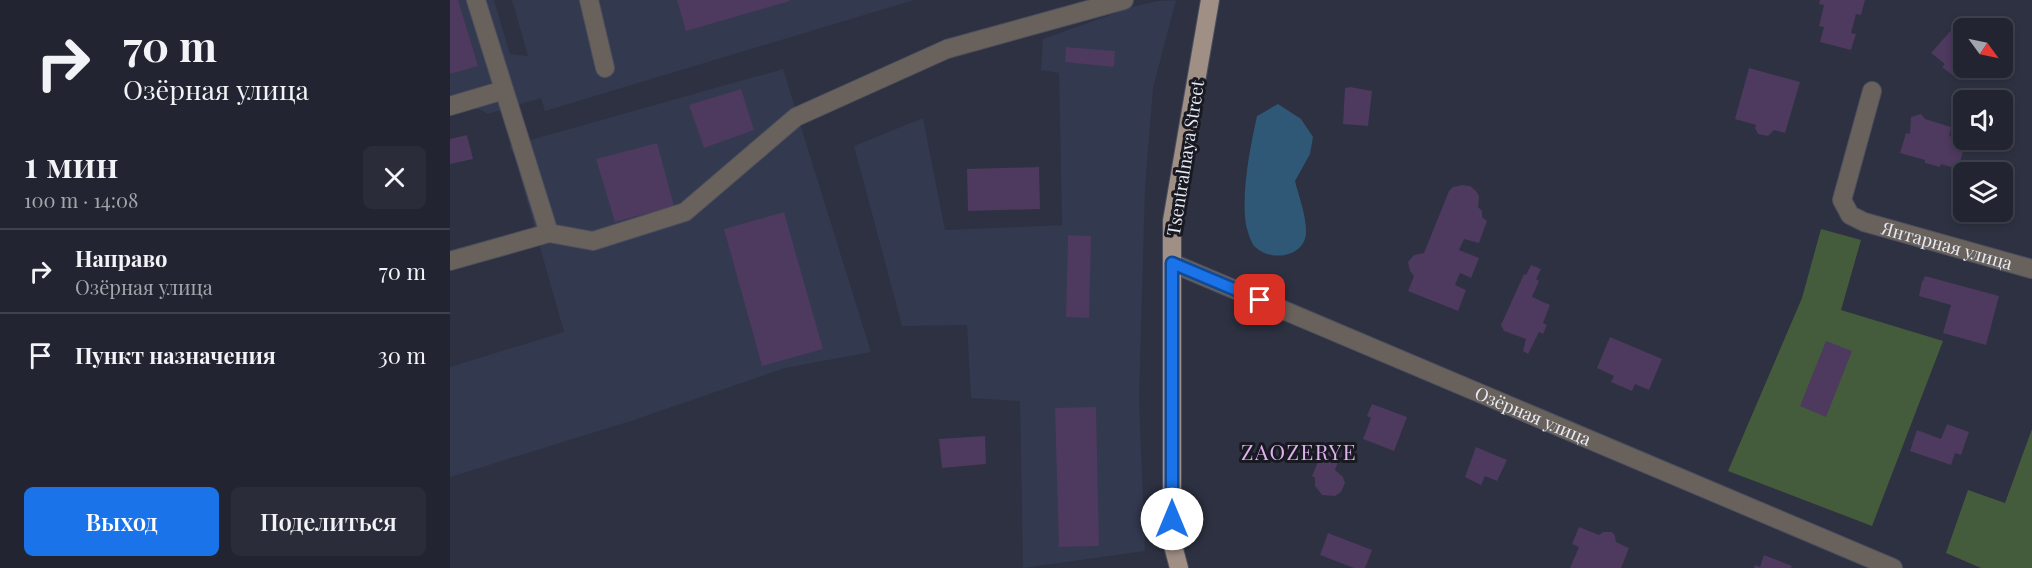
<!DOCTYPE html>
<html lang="ru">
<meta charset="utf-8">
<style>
:root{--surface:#222531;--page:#2a2d39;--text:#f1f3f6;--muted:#a2a5ab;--line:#3f424d;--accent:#1a73e8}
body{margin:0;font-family:"Playfair Display",serif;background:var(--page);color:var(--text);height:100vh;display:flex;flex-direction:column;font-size:22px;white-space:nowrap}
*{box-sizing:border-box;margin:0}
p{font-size:20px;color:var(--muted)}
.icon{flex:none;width:33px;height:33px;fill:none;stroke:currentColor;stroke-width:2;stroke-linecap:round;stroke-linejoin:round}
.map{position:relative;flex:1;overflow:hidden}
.drawer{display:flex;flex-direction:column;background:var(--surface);width:450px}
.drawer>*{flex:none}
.hud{background:#222531;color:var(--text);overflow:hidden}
.needle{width:39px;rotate:123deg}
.buttons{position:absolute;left:1503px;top:18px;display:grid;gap:12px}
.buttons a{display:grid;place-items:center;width:60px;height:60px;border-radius:9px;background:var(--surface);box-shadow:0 3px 9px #0003,0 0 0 2px var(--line);font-size:30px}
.pin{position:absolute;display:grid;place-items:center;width:51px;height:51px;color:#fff;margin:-26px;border-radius:12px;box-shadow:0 3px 9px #0006}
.me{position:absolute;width:66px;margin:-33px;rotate:0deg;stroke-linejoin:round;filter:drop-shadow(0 0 4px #0008)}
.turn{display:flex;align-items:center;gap:21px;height:126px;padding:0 24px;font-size:27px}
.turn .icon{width:78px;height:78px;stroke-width:2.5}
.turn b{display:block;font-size:42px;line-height:51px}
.round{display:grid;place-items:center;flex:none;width:63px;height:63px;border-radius:9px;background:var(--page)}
.overview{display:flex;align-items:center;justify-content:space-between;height:102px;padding:0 24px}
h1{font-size:36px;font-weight:600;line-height:45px}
.primary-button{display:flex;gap:12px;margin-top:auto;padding:12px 24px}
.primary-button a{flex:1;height:69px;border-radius:9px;background:var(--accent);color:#fff;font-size:24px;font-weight:600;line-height:69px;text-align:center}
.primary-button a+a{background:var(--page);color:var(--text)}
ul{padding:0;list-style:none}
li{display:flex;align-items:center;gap:18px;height:84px;padding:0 24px;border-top:2px solid var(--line)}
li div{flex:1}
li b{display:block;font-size:22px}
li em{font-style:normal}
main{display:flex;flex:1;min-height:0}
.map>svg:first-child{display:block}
.built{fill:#33394f}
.green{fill:#445c3b}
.water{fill:#2e5876}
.building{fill:#4e395f}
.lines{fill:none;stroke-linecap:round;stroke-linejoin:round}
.minor-casing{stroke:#4b4f5e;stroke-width:20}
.major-casing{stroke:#4b4f5e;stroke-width:20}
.minor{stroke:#69615c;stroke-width:18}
.major{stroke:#9f8f84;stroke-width:18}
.route-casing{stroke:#114b97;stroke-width:15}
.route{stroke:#1a73e8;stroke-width:10}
.labels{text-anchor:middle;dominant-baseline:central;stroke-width:6;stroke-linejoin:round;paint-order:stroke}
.street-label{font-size:18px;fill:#e8ebf6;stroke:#181921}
.quarter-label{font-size:21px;letter-spacing:1.5px;fill:#e0b1f0;stroke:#181921}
</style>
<main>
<section class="drawer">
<div class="hud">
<div class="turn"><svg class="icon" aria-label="right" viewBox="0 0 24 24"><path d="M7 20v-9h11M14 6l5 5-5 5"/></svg><div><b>70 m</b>Озёрная улица</div></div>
</div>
<div class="overview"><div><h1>1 мин</h1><p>100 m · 14:08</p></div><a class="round"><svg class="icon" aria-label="close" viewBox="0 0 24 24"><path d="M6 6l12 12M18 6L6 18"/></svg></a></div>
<ul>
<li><svg class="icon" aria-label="right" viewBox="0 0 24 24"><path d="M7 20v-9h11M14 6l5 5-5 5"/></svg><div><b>Направо</b><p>Озёрная улица</p></div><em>70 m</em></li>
<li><svg class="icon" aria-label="arrive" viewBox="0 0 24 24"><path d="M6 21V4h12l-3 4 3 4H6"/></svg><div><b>Пункт назначения</b></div><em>30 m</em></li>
</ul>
<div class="primary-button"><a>Выход</a><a>Поделиться</a></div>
</section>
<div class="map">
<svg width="1582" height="568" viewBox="0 0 1582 568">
<rect width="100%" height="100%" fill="#2d3141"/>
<g class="built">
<polygon points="0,0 44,0 60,54 78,56 62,0 464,0 95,111 91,98 38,114 29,109 21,109 0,115"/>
<polygon points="726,0 703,88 695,189 689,398 695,551 573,568 570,401 521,398 517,325 452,326 404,146 473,118 495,230 612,225 609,73 591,70 593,39 685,6 708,1"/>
<polygon points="333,69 421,352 335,368 184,420 0,477 0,367 114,332 64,155 59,146"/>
</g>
<g class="green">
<polygon points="1371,229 1411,240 1391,310 1493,341 1422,526 1278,471 1352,298"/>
<polygon points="1582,429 1582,568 1531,568 1496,553 1518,490 1555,503"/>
</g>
<path class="water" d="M828 104 851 119 863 137 860 154 845 181C849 197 856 215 856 231 857 257 820 263 804 246 801 242 797 230 796 225 791 193 800 148 807 116Z"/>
<g class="building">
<polygon points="0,0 8,0 28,66 0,74"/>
<polygon points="227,0 340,0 340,1 236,31"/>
<polygon points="1370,0 1415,0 1411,15 1406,14 1401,33 1406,34 1401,50 1370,42 1374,27 1369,26 1374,5 1369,4"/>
<polygon points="1505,26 1514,32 1514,68 1516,68 1505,77 1492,67 1495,64 1481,53"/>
<polygon points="616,47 665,51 664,67 615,62"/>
<polygon points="1299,68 1350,82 1335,133 1324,130 1318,136 1308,134 1305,128 1306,125 1285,119"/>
<polygon points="900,87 922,91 918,126 893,124 895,88"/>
<polygon points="291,89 304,130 254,148 239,105"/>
<polygon points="1471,114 1475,119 1501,127 1499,136 1516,141 1508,169 1491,164 1490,167 1475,163 1475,160 1450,153 1456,133 1460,134 1461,117"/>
<polygon points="17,135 23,159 0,164 0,139"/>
<polygon points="207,143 224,206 165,222 146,159"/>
<polygon points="589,167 590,209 518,211 517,169"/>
<polygon points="1012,185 1020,186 1026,191 1029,196 1028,207 1032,211 1032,217 1037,221 1029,243 1014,239 1009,250 1029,258 1021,278 1010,273 1005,285 1016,290 1008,311 958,291 964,276 960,271 958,262 964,255 974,253 999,191 1003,187"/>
<polygon points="334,212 373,349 312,366 274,229"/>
<polygon points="618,235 641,236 639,318 616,317"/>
<polygon points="1081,265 1091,269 1086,279 1089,281 1082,297 1100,305 1093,323 1097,325 1093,334 1089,332 1078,354 1073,351 1076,339 1054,331 1051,325 1074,274 1076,275"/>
<polygon points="1475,276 1549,296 1536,345 1493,333 1501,305 1469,296 1472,281 1473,281"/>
<polygon points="1160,337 1212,359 1199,390 1185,384 1182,391 1161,382 1164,376 1147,368"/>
<polygon points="1376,341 1402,351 1376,417 1350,406"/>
<polygon points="922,404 957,417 944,451 913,439 921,418 917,416"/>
<polygon points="646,407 649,546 609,547 605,408"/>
<polygon points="1497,424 1519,432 1511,455 1505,453 1501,465 1460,451 1467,430 1491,439"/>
<polygon points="535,436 536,464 492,468 489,439"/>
<polygon points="1026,447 1057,460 1047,481 1035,476 1031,485 1015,477"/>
<polygon points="873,450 890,456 885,470 893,477 895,483 891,492 885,496 872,495 865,486 865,478 862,476"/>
<polygon points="1129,527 1149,535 1153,532 1162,532 1165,536 1166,542 1179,548 1171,568 1120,568 1129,547 1122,544"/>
<polygon points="878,533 922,550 915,568 904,568 870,555"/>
<polygon points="1314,555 1342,566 1341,568 1304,568 1305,565 1310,567"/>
</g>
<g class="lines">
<defs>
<g id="minor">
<polyline points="26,0 99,233"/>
<polyline points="139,0 155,68"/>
<path id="s1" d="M1422 91 1392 200 1400 215 1414 222 1582 269"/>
<polyline points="0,106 54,90"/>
<polyline points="0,261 99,233 143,241 235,212 346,117 497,49 674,0"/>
<path id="s2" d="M722 263 1443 568"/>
</g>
<polyline id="major" points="729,568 722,542 722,221 760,0"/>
</defs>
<use href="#minor" class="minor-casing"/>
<use href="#major" class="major-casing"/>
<use href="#minor" class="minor"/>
<use href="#major" class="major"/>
</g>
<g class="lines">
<defs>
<polyline id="route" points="722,519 722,263 810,300"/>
</defs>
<use href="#route" class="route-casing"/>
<use href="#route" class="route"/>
</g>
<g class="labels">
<g class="street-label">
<text transform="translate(735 158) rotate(-81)">Tsentralnaya Street</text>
<text stroke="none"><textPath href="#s1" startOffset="232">Янтарная улица</textPath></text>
<text stroke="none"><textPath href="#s2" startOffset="392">Озёрная улица</textPath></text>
</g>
<g class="quarter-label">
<text x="849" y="451">ZAOZERYE</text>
</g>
</g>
</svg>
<div class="buttons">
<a><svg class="needle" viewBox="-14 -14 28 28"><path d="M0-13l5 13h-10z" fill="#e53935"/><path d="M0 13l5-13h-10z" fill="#a2a5ab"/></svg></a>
<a><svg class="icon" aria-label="sound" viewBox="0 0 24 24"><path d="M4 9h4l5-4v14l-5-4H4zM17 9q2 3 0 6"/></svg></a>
<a><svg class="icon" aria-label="layers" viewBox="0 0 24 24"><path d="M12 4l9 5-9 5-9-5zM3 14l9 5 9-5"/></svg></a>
</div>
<div class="pin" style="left:810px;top:300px;background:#d93025"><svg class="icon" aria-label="arrive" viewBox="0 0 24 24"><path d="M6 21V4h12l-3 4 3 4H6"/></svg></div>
<svg class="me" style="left:722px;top:519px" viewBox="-20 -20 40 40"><circle r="19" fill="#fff"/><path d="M0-13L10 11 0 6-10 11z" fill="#1a73e8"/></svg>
</div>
</main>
